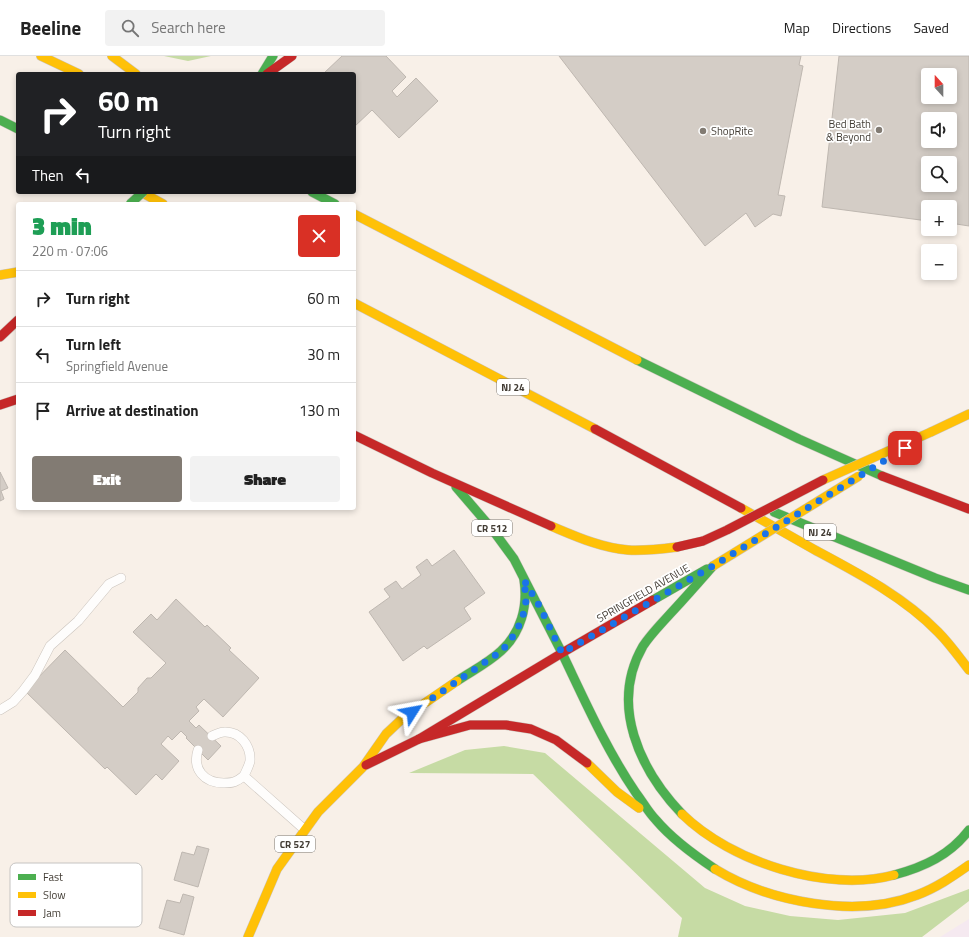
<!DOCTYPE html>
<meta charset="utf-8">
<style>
:root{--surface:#fff;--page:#f2f2f2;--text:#222;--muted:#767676;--line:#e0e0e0;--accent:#827b73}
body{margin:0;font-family:"Titillium Web",sans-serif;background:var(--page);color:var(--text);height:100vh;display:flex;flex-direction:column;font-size:15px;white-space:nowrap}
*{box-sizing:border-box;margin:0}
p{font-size:13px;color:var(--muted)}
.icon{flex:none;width:22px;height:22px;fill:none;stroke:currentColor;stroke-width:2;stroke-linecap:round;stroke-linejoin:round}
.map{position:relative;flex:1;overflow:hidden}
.details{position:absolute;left:16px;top:146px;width:340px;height:308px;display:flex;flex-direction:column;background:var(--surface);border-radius:4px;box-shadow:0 2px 6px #0003}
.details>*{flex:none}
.hud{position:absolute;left:16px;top:16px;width:340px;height:122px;border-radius:4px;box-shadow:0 2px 6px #0003;background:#202124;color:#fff;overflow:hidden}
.needle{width:26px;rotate:339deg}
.tools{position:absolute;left:921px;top:12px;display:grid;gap:8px}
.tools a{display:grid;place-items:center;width:36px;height:36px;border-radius:4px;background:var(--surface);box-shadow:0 2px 6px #0003;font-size:20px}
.pin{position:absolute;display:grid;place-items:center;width:34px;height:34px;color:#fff;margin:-17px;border-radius:8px;box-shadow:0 2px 6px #0006}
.me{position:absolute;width:44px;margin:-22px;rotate:56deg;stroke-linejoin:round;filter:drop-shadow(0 0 3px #0008)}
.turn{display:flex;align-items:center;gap:14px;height:84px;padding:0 16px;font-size:18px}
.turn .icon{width:52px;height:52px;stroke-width:2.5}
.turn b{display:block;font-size:28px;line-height:34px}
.then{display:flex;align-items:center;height:38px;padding:0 16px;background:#0003;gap:8px;font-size:15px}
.round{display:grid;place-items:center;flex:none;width:42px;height:42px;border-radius:4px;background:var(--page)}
.head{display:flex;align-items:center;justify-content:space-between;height:68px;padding:0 16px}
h1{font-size:24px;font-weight:800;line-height:30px;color:#1e9e55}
.action{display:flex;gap:8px;margin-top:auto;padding:8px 16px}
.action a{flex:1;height:46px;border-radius:4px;background:var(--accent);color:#fff;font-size:16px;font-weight:800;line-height:46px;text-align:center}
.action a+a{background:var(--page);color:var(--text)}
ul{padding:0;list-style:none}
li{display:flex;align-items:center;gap:12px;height:56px;padding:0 16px;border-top:1px solid var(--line)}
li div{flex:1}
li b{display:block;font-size:15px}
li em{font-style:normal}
header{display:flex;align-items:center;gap:24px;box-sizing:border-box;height:56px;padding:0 20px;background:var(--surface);border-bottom:1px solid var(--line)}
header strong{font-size:19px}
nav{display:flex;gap:22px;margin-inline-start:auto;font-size:14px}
.search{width:280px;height:36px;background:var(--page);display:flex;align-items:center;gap:10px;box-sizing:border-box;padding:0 14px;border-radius:4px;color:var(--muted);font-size:15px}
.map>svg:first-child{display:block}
.industrial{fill:#f5e9f0}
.forest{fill:#c6dba4}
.building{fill:#d4cdc6;stroke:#beb7b0;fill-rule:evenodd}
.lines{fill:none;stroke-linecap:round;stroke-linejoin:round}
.lane-casing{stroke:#cbc4bd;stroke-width:10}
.fast-casing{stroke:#cbc4bd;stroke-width:10}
.slow-casing{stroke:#cbc4bd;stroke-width:10}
.jam-casing{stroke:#cbc4bd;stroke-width:10}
.lane{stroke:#fefdfc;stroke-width:9}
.fast{stroke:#4caf50;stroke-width:9}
.slow{stroke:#ffc107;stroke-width:9}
.jam{stroke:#c62828;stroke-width:9}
.fast-bridge-casing{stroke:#cbc4bd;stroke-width:10;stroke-linecap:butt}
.slow-bridge-casing{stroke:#cbc4bd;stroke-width:10;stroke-linecap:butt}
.jam-bridge-casing{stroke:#cbc4bd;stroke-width:10;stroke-linecap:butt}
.fast-bridge{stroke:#4caf50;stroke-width:9}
.slow-bridge{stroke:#ffc107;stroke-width:9}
.jam-bridge{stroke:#c62828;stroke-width:9}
.route{stroke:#1a73e8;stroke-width:7;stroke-dasharray:0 12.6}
.poi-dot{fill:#827b73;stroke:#fff;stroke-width:1.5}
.labels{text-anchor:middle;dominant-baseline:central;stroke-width:3.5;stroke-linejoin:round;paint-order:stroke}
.shield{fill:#fff;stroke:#7b7671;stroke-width:1}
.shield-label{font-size:10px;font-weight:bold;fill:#423c34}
.poi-label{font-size:11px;fill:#423c34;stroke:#fff;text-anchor:end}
.street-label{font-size:11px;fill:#423c34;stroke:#fff}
.key{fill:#fff;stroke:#c6c4c2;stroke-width:1}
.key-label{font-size:11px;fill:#423c34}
</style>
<header>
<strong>Beeline</strong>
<div class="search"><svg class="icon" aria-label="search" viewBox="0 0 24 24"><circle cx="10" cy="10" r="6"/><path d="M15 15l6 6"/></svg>Search here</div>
<nav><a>Map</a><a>Directions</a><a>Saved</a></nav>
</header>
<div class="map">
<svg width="969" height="881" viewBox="0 0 969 881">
<rect width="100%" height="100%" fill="#f8f0e8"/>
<polygon class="industrial" points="969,863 969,881 940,881"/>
<g class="forest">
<polygon points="164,0 211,0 188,5"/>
<polygon points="504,690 545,697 705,832 745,850 790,860 838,864 905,857 969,833 969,845 922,881 678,881 682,862 533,718 409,717 465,694"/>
</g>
<g class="building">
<polygon points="342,0 386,0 406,21 392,35 397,41 416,22 438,45 399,82 372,54 354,71 354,18 323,18"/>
<polygon points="559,0 801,0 799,9 803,10 778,139 785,140 781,160 773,158 755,171 746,157 705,190"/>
<path d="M839 0H969V170L950 167V151H928V165L822 151ZM928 19H950V41H928ZM928 63H950V85H928ZM928 107H950V129H928Z"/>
<polygon points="0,416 8,432 1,435 4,443 0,445"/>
<polygon points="454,494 485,537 464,552 471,563 427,593 424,590 403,605 369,556 390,541 384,533 396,525 402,533 421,519 416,511 427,503 432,510"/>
<polygon points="176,543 205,571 207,569 231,592 229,594 259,622 223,661 204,643 196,651 199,655 189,665 196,672 199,669 221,690 208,704 186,682 187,681 181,675 172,684 168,680 161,688 179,705 162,724 156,718 136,739 107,711 105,713 25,635 65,594 123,651 138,636 138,632 147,622 151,622 166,607 133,576 151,558 157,564"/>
<polygon points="197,790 209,793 198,831 174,824 182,796 194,799"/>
<polygon points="183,838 194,841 184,879 159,872 167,844 180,847"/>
</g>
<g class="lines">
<defs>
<g id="lane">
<polyline points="0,654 13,646 23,635 35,619 50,590 78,565 109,528 121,522"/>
<path d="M212 680C215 679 220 676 224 676 240 675 251 690 250 705 249 710 246 715 244 720L305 774"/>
<path d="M198 694C192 713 204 727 224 727 228 727 233 727 236 725 239 724 242 721 244 720"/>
</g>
<g id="fast">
<polyline points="262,18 273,0"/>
<polyline points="0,64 18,73"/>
<polyline points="312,136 335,148"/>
<polyline points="637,304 799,383 882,420"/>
<polyline points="456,431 492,473 514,503 562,597"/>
<polyline points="774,456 935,522 969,534"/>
<polyline points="653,544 707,513"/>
<path d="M562 597C585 645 606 693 636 737 643 746 648 756 656 764 672 783 694 799 715 813"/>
<path d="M457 625C472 615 488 607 501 595 521 577 528 550 524 524"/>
<path d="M682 758C640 714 609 649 643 590 651 578 661 568 670 558 685 542 699 526 713 510"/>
<path d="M894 819C924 811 950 799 969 774"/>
</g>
<g id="slow">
<polyline points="41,0 79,18"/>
<polyline points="112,0 136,18"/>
<polyline points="141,136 163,148"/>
<polyline points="354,158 637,304"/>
<polyline points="0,219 18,216"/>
<polyline points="354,247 595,373"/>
<polyline points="931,376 969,358"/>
<path d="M741 452C766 466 790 480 815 494 858 517 904 541 938 576 950 588 959 601 969 614"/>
<path d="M551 470C575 480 601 492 628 494 644 495 661 493 677 491"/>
<polyline points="587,707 617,736 639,752"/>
<path d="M682 758C731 806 827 837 894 819"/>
<path d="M715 813C769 846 856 863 917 839 936 832 952 821 969 809"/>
<polyline points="248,881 277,813 318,756 363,711 386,678 403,662 457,625"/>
</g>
<g id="jam">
<polyline points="267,18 292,0"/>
<polyline points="0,281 18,264"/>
<polyline points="0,349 18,343"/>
<polyline points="595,373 741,452"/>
<polyline points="354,379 432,417 551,470"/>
<polyline points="882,420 969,453"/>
<polyline points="419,683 470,669 506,669 531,673 556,684 587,707"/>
<polyline points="366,709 419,683 562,597 653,544"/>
</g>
</defs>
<use href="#lane" class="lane-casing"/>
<use href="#fast" class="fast-casing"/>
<use href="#slow" class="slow-casing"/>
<use href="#jam" class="jam-casing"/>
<use href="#lane" class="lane"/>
<use href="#fast" class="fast"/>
<use href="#slow" class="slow"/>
<use href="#jam" class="jam"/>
<defs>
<polyline id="fast-bridge" points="130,148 143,136"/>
<g id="slow-bridge">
<polyline points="823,424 931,376"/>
<polyline points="713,510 859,420"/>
</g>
<polyline id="jam-bridge" points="677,491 703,485 727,474 823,424"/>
</defs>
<use href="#fast-bridge" class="fast-bridge-casing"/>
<use href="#slow-bridge" class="slow-bridge-casing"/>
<use href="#jam-bridge" class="jam-bridge-casing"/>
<use href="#fast-bridge" class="fast-bridge"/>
<use href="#slow-bridge" class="slow-bridge"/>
<use href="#jam-bridge" class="jam-bridge"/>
</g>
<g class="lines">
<path class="route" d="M412 656 500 596C514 583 525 562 526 543 526 536 524 530 524 524L540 551 562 597 713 510 905 392"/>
</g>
<g class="poi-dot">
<circle cx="879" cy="74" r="4"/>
<circle cx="703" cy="75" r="4"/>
</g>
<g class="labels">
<g class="shield">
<rect x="497" y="323" width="32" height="16" rx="3"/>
<rect x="472" y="464" width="40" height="16" rx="3"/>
<rect x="804" y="468" width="32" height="16" rx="3"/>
<rect x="275" y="780" width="40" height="16" rx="3"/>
</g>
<g class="shield-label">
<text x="513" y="331">NJ 24</text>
<text x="492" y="472">CR 512</text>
<text x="820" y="476">NJ 24</text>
<text x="295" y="788">CR 527</text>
</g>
<g class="poi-label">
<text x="871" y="68">Bed Bath<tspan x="871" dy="13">&amp; Beyond</tspan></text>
<text x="711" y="75" text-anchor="start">ShopRite</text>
</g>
<g class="street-label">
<text transform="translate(643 537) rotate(-30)">SPRINGFIELD AVENUE</text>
</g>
</g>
<rect x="10" y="807" width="132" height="64" rx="6" class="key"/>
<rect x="18" y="818" width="18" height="6" fill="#4caf50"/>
<rect x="18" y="836" width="18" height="6" fill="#ffc107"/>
<rect x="18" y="854" width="18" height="6" fill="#c62828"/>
<g class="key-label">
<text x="43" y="825">Fast</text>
<text x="43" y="843">Slow</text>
<text x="43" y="861">Jam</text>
</g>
</svg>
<div class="tools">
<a><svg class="needle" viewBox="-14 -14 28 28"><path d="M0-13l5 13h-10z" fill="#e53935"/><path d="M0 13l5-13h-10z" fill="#767676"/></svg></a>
<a><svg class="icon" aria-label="sound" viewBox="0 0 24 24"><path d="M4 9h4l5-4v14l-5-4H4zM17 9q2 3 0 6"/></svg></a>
<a><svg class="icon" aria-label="search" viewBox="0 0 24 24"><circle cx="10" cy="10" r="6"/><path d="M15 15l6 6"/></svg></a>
<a>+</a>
<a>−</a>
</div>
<div class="pin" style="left:905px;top:392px;background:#d93025"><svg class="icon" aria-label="arrive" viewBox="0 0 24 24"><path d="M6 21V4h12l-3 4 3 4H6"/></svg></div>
<svg class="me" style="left:412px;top:656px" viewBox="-20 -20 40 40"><path d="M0-17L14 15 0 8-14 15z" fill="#1a73e8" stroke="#fff" stroke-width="4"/></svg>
<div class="hud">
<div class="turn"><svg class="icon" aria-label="right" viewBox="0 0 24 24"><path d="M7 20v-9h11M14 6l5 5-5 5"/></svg><div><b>60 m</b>Turn right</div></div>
<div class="then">Then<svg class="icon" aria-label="left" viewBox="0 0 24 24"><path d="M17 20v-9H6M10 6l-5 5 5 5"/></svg></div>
</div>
<section class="details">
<div class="head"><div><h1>3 min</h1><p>220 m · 07:06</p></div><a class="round" style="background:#d93025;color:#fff"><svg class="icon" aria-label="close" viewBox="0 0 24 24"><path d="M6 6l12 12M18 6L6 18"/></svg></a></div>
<ul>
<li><svg class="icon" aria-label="right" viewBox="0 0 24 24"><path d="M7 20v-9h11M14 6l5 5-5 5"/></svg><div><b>Turn right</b></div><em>60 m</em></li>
<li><svg class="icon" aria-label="left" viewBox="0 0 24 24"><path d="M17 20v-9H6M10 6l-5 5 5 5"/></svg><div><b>Turn left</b><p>Springfield Avenue</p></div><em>30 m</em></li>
<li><svg class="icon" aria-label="arrive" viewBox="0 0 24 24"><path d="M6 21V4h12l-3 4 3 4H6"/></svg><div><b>Arrive at destination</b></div><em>130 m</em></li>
</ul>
<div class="action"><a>Exit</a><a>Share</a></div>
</section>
</div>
